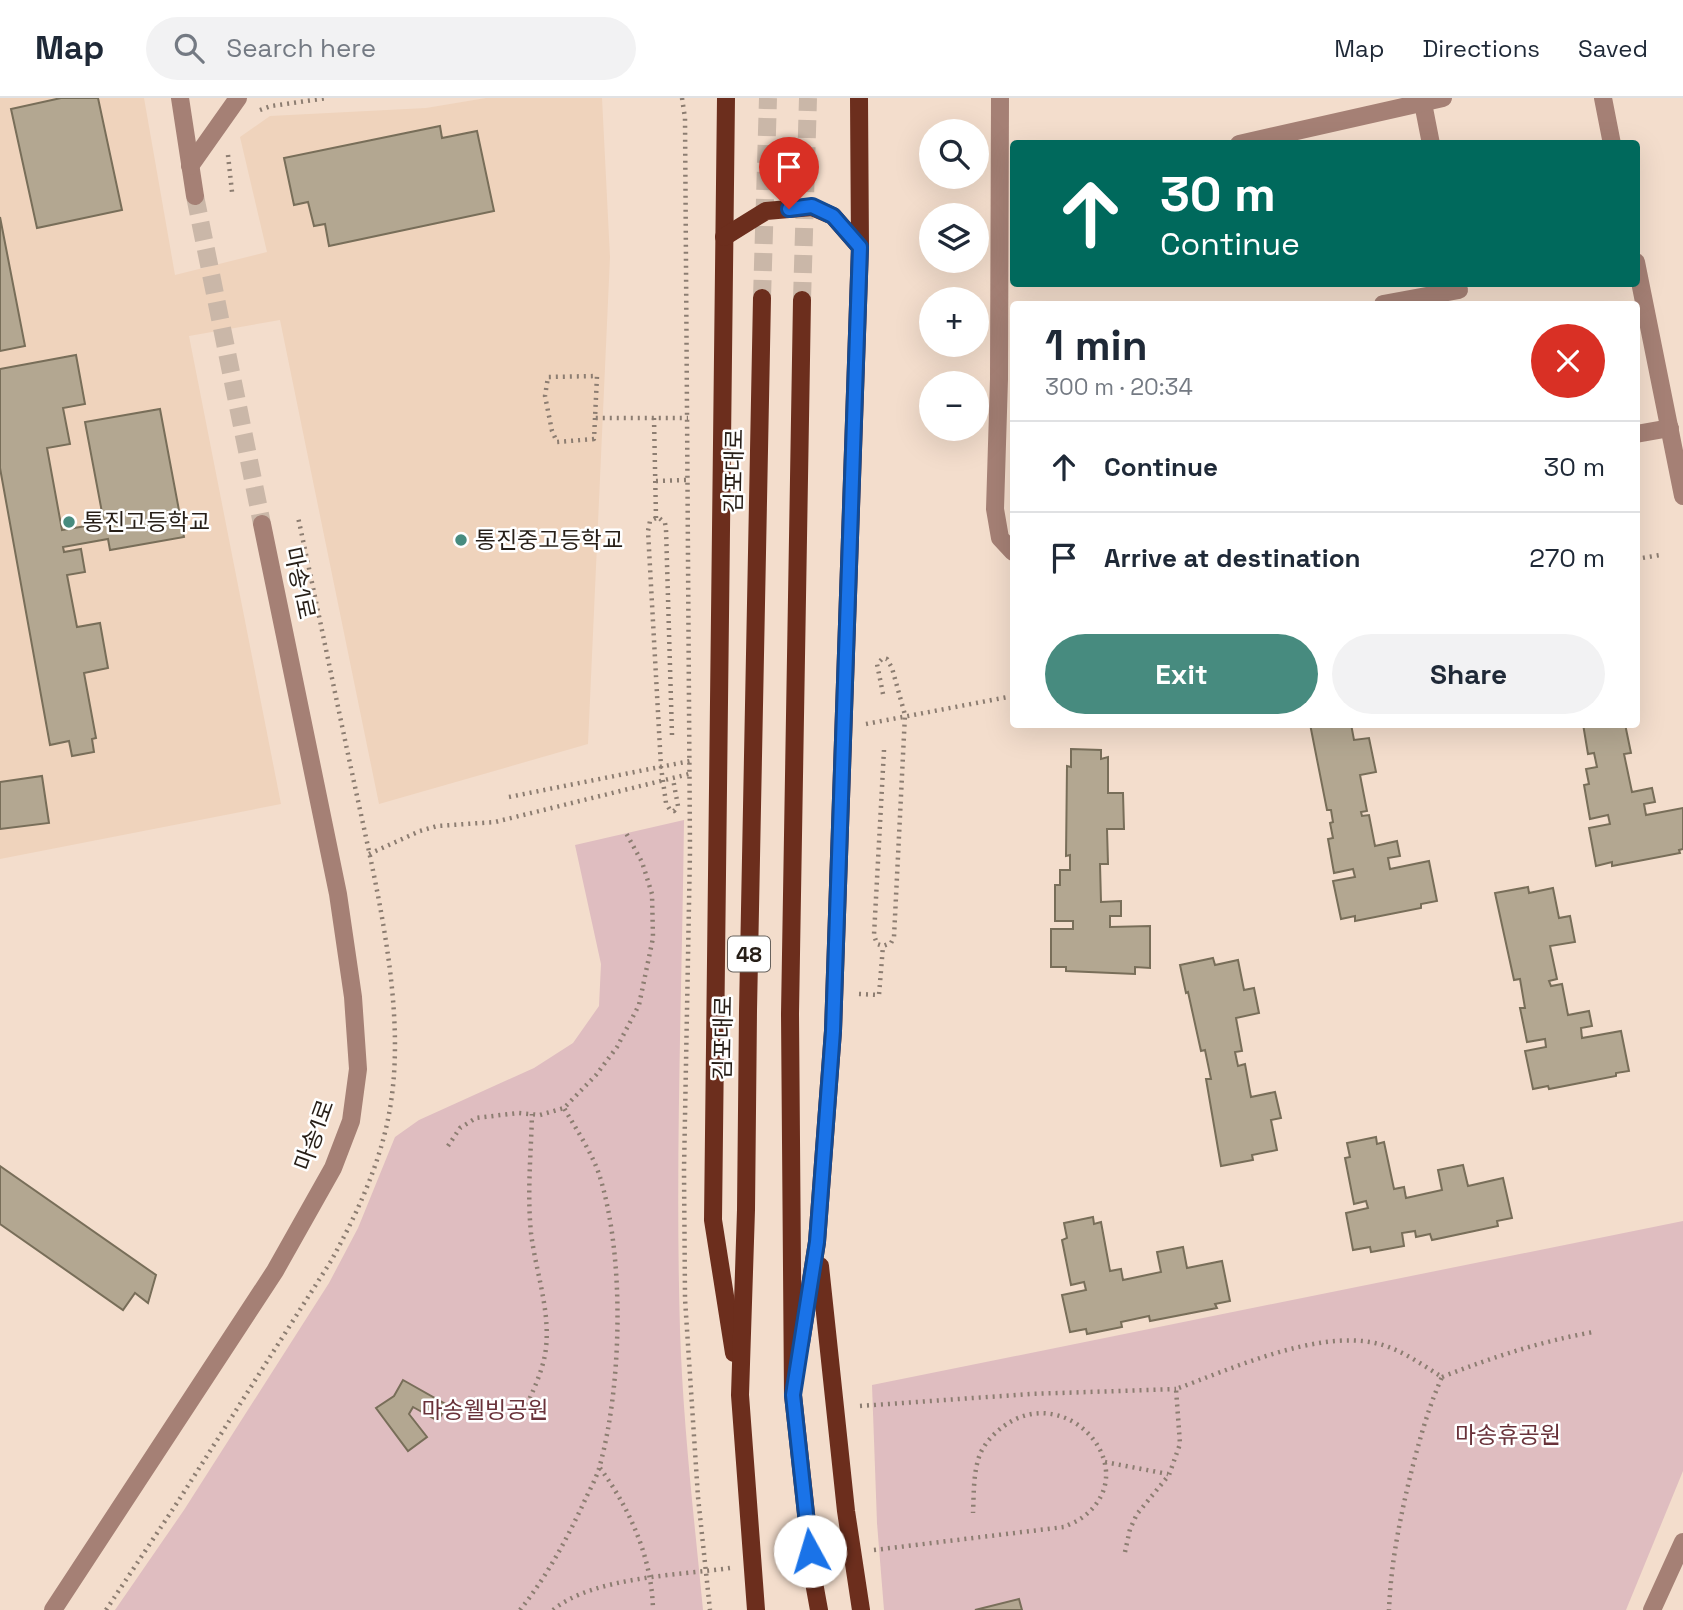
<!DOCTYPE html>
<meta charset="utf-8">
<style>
:root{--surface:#fff;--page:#f2f2f3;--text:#1f2937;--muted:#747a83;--line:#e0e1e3;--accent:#478b7f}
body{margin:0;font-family:"Space Grotesk","Noto Sans KR",sans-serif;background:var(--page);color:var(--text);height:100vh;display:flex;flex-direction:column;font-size:26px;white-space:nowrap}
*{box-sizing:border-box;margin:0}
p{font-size:23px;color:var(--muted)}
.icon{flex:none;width:38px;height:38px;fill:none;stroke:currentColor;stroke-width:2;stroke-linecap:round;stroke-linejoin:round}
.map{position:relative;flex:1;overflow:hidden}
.details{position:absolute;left:1010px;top:203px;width:630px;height:427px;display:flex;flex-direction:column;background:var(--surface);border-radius:7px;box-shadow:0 7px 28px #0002}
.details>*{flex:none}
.guide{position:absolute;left:1010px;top:42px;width:630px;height:147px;border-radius:7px;box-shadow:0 7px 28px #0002;background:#00695c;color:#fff;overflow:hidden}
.controls{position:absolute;left:919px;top:21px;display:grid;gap:14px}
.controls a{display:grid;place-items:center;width:70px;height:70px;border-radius:50%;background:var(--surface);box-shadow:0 7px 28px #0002;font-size:35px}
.pin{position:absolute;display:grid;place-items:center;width:60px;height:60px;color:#fff;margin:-72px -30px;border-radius:50% 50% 50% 0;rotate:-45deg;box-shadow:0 0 7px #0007}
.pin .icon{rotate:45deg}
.me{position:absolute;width:77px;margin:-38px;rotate:354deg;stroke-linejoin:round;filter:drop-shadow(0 0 5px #0008)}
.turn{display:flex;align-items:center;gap:24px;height:147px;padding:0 35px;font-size:32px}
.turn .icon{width:91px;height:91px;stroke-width:2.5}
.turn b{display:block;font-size:49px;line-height:60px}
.round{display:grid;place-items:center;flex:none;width:74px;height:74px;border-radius:37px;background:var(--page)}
.headline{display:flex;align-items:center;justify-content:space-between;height:119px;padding:0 35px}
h1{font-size:42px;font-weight:600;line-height:52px}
.cta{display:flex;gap:14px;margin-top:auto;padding:14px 35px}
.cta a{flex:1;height:80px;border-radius:42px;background:var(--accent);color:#fff;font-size:28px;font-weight:600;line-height:80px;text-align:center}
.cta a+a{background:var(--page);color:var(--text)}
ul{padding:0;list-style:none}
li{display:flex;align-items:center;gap:21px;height:91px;padding:0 35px;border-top:2px solid var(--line)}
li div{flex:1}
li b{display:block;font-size:26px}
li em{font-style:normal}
header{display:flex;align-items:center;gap:42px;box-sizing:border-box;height:98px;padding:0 35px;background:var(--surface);border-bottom:2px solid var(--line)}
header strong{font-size:33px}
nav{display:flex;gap:38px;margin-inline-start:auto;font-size:24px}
.search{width:490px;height:63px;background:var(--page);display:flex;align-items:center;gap:18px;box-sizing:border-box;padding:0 24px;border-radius:38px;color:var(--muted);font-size:26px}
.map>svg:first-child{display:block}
.built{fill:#efd3bc}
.green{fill:#dfbdc0}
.building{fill:#b3a791;stroke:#786e59;stroke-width:2}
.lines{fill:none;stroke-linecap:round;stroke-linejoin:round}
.minor-tunnel{stroke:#cab7a8;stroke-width:18;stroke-dasharray:18 9;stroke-linecap:butt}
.major-tunnel{stroke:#cab7a8;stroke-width:18;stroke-dasharray:18 9;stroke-linecap:butt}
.path{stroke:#8c7d71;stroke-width:4.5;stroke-dasharray:2 5;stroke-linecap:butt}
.minor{stroke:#a58075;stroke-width:18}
.major{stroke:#6c2e1d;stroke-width:18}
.route-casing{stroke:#114b97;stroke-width:18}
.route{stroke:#1a73e8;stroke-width:12}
.poi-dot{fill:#478b7f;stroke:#fff;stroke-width:2.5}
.labels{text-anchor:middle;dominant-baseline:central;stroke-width:5;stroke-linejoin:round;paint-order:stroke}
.shield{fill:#fff;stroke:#67625d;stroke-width:2}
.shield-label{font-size:21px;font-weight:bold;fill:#261e17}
.street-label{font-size:23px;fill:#261e17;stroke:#fff}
.poi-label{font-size:23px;fill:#261e17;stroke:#fff;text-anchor:start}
.park-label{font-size:23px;fill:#69323a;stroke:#fff}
</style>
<header>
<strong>Map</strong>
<div class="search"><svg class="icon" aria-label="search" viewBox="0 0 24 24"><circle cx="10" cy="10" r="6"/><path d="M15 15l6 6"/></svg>Search here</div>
<nav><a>Map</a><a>Directions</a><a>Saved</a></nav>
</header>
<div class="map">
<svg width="1683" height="1512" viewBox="0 0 1683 1512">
<rect width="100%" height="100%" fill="#f3ddcc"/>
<polygon class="built" points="0,0 144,0 175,177 267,154 240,39 270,18 426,10 486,0 602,0 610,159 588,646 379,706 280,222 189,238 281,706 0,761"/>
<g class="green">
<path d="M684 722C682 892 675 1062 680 1232 683 1325 694 1419 703 1512H115L184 1412 329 1185 358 1130 395 1039 419 1022 534 970 573 945 599 908 601 866 575 747Z"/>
<polygon points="1683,1123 1683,1373 1626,1512 884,1512 877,1425 872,1287"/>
</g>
<g class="building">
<polygon points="61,0 98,0 122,112 37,130 11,11"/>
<polygon points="440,28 442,40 477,33 494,113 329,148 325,126 314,128 308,104 294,107 284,60"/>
<polygon points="0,119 25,248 0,253"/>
<polygon points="76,257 85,306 63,310 70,346 47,350 62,432 104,425 85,324 160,311 184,439 110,452 108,441 63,449 64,454 81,451 85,474 67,477 77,529 100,525 108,570 84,575 96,640 92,641 94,654 72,658 69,643 50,647 0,370 0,271"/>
<polygon points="1310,626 1351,626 1354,642 1369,640 1376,674 1360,677 1367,713 1361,714 1362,718 1369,717 1375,748 1397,743 1400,758 1388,760 1390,771 1429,763 1437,803 1421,806 1421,810 1355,823 1355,818 1341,821 1333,783 1355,779 1353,771 1334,775 1328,741 1333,740 1330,725 1333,724 1331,712 1327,712"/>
<polygon points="1583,626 1625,626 1631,655 1624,656 1632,694 1652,690 1655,704 1644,706 1646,717 1683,710 1683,751 1679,752 1680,755 1612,768 1612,764 1596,768 1589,730 1610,726 1608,717 1590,721 1584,687 1589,686 1586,671 1597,669 1594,655 1588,656"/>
<polygon points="1071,651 1101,652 1101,661 1108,659 1108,695 1123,695 1124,731 1107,731 1108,766 1100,766 1101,804 1121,803 1121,818 1110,818 1110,829 1150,828 1150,870 1135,869 1135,876 1066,873 1066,869 1051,869 1051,831 1073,831 1073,823 1055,823 1055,787 1060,787 1060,772 1070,772 1070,757 1066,758 1067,668 1071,669"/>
<polygon points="42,678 49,725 0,731 0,684"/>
<polygon points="1528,789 1529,795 1553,790 1559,820 1570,818 1575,844 1550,848 1557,881 1549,883 1551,888 1562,886 1568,917 1589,913 1592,928 1581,930 1582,940 1621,933 1629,973 1616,975 1616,978 1549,991 1548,988 1533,991 1525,953 1546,949 1545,941 1527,944 1520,910 1525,910 1520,881 1514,882 1495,795"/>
<polygon points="1213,860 1215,867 1238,862 1244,892 1254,890 1259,915 1236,920 1242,953 1235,954 1238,968 1245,966 1251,999 1275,994 1281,1020 1271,1022 1277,1052 1252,1057 1253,1062 1221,1068 1206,981 1211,981 1205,952 1201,953 1188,894 1186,895 1180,867"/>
<polygon points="1376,1039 1377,1046 1384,1044 1394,1091 1404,1089 1406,1100 1442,1092 1438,1072 1463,1067 1468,1088 1503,1080 1512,1120 1497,1123 1498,1128 1432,1142 1430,1136 1416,1139 1415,1133 1402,1135 1404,1148 1371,1154 1370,1149 1353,1152 1346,1115 1368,1110 1366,1103 1354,1106 1345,1060 1350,1059 1347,1045"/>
<polygon points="0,1068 156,1177 148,1205 135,1195 123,1212 0,1126"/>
<polygon points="1093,1119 1094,1126 1101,1124 1110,1173 1121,1171 1123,1182 1161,1174 1157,1154 1183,1149 1187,1170 1222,1163 1230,1203 1215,1206 1217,1210 1150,1223 1149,1218 1121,1224 1122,1229 1087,1236 1086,1231 1070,1234 1062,1197 1086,1192 1084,1184 1071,1187 1062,1142 1067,1140 1064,1125"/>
<polygon points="403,1282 447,1307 438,1323 413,1309 409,1316 427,1339 408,1353 376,1310 394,1298"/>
<polygon points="1019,1501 1022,1512 975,1512"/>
</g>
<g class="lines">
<polyline class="minor-tunnel" points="195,98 262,426"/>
<g class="major-tunnel">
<polyline points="762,200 768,0"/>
<polyline points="802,202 808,0"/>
</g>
<g class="path">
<polyline points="682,0 685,20 690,753 684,1072 685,1201 698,1399 710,1512"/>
<polyline points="260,12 271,8 327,0"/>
<polyline points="228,57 232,94"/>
<polyline points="595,320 594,341 557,344 552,333 545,298 548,279 597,278 595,320 688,320"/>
<polyline points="654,320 656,420"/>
<polyline points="656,383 687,382"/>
<polyline points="1636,461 1660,457"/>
<polyline points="883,596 877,566 883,560 887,561 892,570 905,617 894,839 891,845 883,848 877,846 874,837 884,652"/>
<polyline points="866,626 1013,598"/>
<polyline points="672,637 666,431 665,425 658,419 650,423 648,433 661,669 666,705 670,712 674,713 678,708 673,681"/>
<polyline points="509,699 690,663"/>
<polyline points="369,756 420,733 437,728 495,724 689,676"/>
<polyline points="859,896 879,897 883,848"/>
<polyline points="448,1048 460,1030 476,1020 518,1015 540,1017 564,1010 596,977 617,949 639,907 653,840 652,796 642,764 626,735"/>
<path d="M1442 1279C1493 1259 1539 1244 1593 1234"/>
<polyline points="860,1308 1030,1296 1176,1291"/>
<path d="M524 1313C532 1295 541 1277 545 1257 552 1216 536 1176 531 1135 527 1095 531 1056 532 1016"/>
<polyline points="1105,1364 1168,1376"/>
<path d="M600 1370C630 1411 652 1460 653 1512"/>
<path d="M874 1452 1064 1429C1070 1426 1078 1423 1083 1419 1146 1371 1067 1282 1004 1328 994 1335 985 1345 980 1356 973 1375 974 1395 973 1415"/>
<path d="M1125 1454 1130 1431 1137 1416 1169 1377 1180 1346 1176 1291C1231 1271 1316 1232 1375 1245 1399 1250 1421 1266 1442 1279 1429 1308 1421 1337 1413 1367 1401 1415 1391 1462 1389 1512"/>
<path d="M106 1512 177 1405 331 1163C358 1114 383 1060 391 1004 406 904 375 783 354 684 335 596 317 507 298 419"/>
<path d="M520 1512C547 1478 567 1441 585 1402 590 1391 597 1379 600 1367 622 1286 625 1157 599 1076 591 1053 576 1031 564 1010"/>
<path d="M553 1512C592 1479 680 1477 730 1470"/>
</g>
<g class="minor">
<polyline points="180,0 195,98"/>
<polyline points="1000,0 999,281 995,411 1000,440 1013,454"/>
<polyline points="1422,0 1431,46"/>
<polyline points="1603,0 1612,46"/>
<polyline points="1239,46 1443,0"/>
<polyline points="190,68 238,0"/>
<polyline points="1636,164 1683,398"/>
<polyline points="1383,206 1459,192"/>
<polyline points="1636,336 1670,330"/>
<polyline points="53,1512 275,1173 333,1070 351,1023 358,971 353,899 338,796 262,426"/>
<polyline points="1652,1512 1683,1444"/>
</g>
<g class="major">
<polyline points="726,0 713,1122 734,1255"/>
<polyline points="724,139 766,113 812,109 833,118 860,149"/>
<polyline points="802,202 790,916 793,1297 813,1479 819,1512"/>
<polyline points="820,1168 846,1413 861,1512"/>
<polyline points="801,1245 817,1144 833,933 860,149 859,0"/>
<polyline points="756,1512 740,1297 746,1112 748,913 762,200"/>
</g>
</g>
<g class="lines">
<defs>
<polyline id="route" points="789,111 812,108 833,118 860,149 833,933 817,1144 793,1297 810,1453"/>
</defs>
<use href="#route" class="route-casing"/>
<use href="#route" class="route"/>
</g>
<g class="poi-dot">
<circle cx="69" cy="424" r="7"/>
<circle cx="461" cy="442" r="7"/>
</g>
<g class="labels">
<rect class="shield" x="728" y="838.5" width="42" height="35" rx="5"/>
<g class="shield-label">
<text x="749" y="856">48</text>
</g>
<g class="street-label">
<text transform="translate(734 373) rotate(-89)">김포대로</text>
<text transform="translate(300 485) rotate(78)">마송1로</text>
<text transform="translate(723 940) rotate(-89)">김포대로</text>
<text transform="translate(314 1037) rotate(-70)">마송1로</text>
</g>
<g class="poi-label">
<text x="83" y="424">통진고등학교</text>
<text x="475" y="442">통진중고등학교</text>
</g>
<g class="park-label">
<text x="485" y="1312">마송웰빙공원</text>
<text x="1508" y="1337">마송휴공원</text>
</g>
</g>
</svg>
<div class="controls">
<a><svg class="icon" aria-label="search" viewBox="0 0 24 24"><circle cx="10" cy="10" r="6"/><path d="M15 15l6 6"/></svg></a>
<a><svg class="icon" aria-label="layers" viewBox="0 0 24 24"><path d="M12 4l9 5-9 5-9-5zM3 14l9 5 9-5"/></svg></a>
<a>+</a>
<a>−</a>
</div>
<div class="pin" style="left:789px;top:111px;background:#d93025"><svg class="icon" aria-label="arrive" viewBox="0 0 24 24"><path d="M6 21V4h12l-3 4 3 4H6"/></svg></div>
<svg class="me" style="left:810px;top:1453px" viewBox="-20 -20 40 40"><circle r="19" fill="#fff"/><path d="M0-13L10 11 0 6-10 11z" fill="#1a73e8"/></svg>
<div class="guide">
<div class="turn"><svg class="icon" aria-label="ahead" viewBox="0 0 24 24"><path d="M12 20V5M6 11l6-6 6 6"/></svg><div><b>30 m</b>Continue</div></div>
</div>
<section class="details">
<div class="headline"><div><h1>1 min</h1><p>300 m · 20:34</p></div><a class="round" style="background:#d93025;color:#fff"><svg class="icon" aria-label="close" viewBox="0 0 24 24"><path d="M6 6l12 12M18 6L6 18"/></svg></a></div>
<ul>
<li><svg class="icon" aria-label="ahead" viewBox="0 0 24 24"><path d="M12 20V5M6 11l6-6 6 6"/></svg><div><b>Continue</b></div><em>30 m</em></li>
<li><svg class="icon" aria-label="arrive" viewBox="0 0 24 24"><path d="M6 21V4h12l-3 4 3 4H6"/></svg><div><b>Arrive at destination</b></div><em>270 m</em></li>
</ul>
<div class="cta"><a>Exit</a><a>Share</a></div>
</section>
</div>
